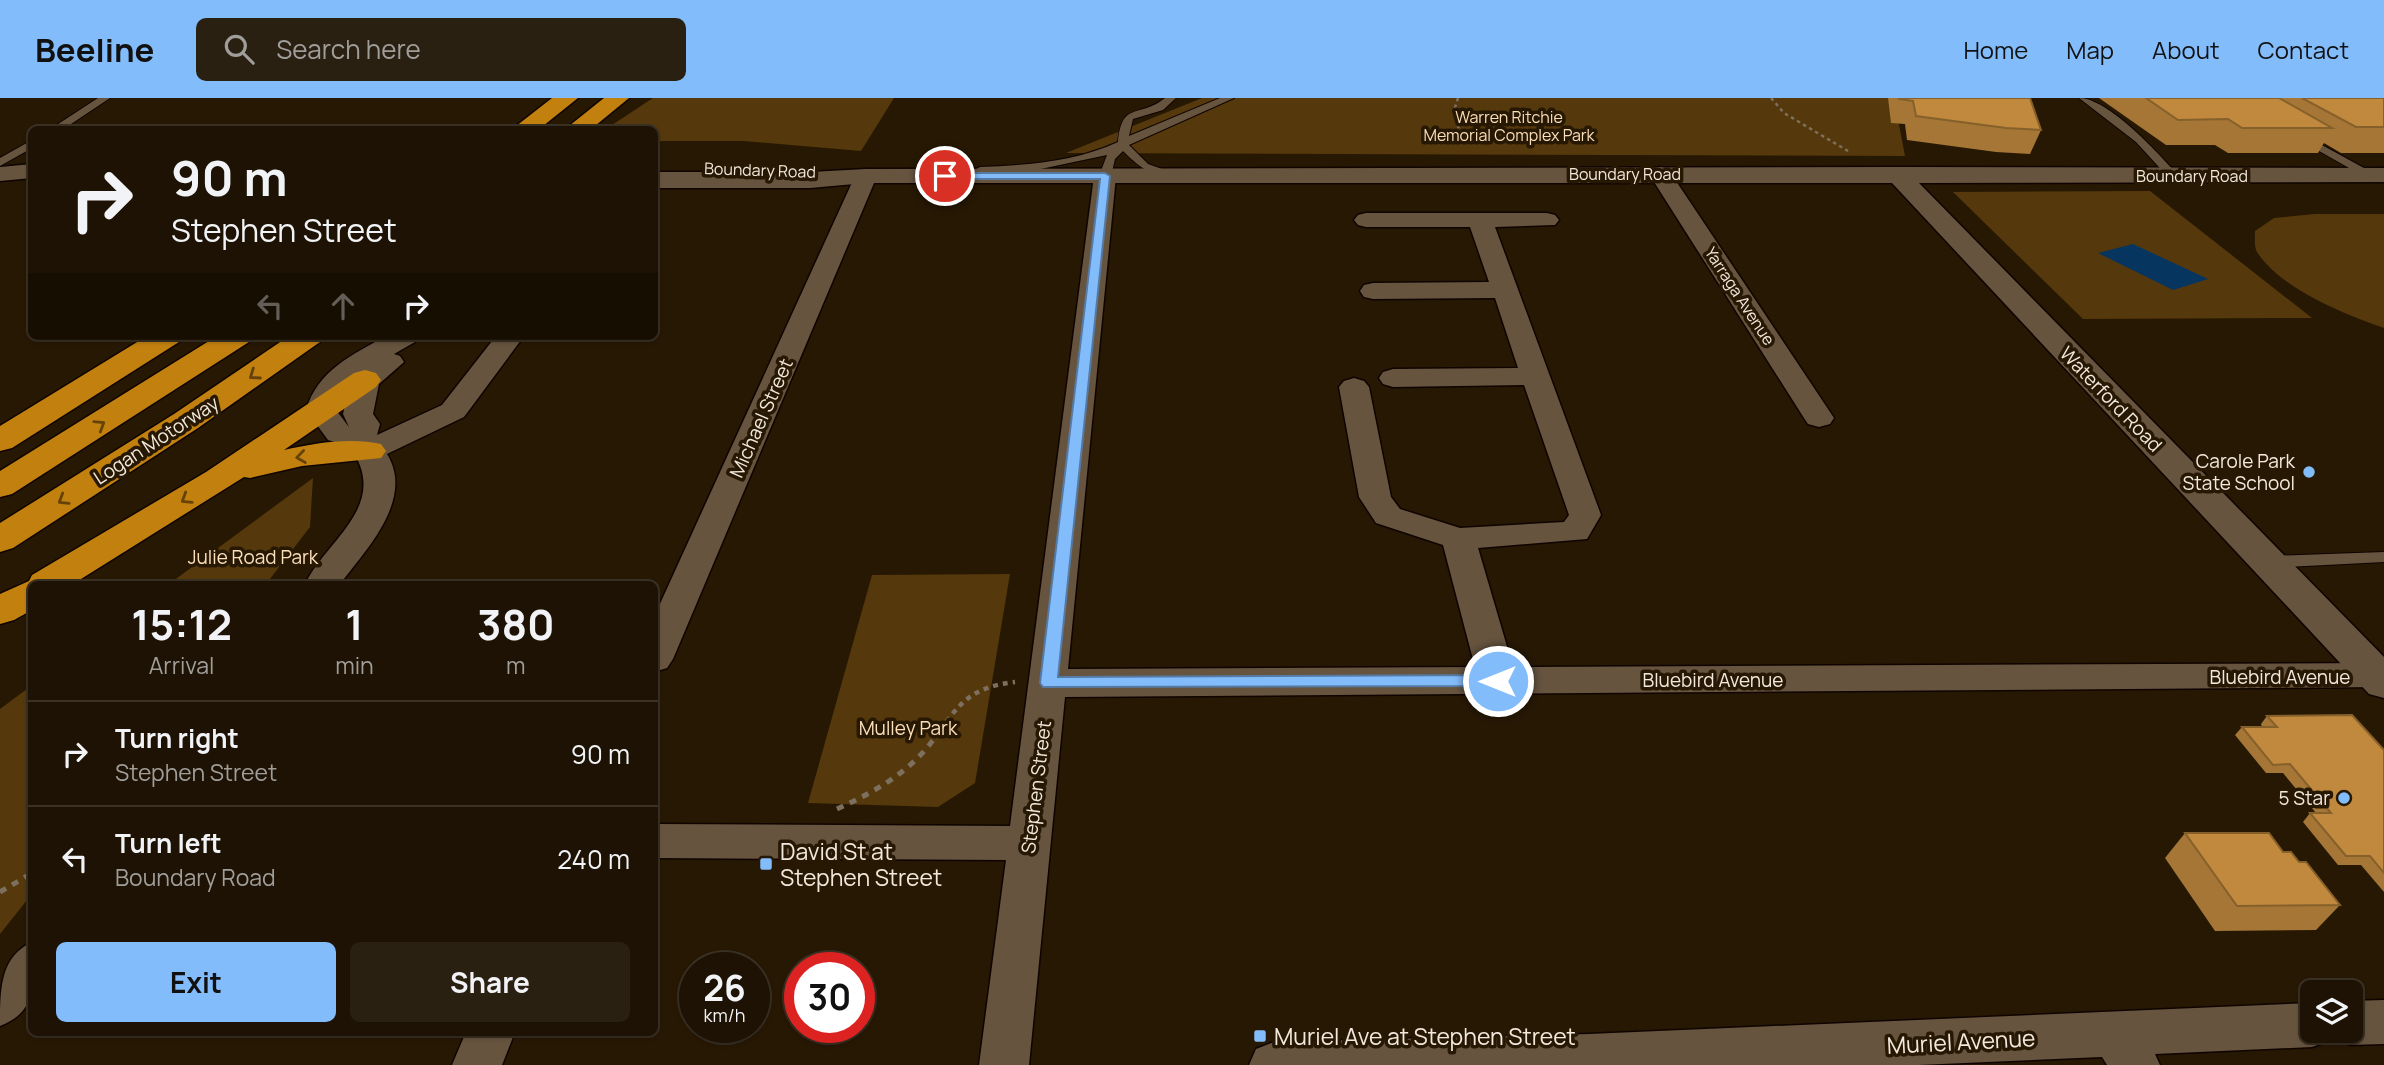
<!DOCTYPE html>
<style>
:root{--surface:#1d1203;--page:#2a2012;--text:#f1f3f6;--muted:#a09e9a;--line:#3b3225;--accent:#83bcfb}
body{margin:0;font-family:Manrope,sans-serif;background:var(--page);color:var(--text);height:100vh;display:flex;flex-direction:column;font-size:26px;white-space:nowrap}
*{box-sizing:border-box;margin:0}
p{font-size:23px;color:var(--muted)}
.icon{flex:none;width:38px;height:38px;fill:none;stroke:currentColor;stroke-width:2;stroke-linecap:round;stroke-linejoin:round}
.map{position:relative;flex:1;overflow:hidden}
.drawer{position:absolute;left:28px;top:483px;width:630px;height:455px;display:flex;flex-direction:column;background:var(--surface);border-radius:10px;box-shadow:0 2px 5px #0004,0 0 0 2px var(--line)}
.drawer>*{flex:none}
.top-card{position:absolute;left:28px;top:28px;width:630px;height:214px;border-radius:10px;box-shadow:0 2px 5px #0004,0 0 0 2px var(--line);background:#1d1203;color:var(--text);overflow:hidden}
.controls{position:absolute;left:2300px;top:882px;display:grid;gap:14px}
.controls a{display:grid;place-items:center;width:63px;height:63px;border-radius:10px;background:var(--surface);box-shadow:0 2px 5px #0004,0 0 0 2px var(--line);font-size:35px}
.speed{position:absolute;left:679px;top:854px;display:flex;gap:14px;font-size:35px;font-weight:700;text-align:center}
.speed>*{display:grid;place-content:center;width:91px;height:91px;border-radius:50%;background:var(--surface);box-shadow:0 2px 5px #0004,0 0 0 2px var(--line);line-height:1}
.speed small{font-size:18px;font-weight:400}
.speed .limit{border:10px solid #d22;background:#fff;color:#111}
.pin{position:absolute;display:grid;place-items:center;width:60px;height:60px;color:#fff;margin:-30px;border:4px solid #fff;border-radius:50%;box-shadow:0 2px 7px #0007}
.me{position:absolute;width:77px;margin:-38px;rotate:270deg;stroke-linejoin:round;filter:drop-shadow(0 0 5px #0008)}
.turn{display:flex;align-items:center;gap:24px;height:147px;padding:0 28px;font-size:32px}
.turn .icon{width:91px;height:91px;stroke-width:2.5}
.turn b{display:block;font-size:49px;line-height:60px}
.lanes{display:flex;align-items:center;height:66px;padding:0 28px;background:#0003;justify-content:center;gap:35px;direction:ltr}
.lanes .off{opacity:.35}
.eta{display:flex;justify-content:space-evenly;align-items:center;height:119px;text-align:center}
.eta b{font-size:42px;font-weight:700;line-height:49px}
.primary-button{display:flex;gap:14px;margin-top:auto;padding:14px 28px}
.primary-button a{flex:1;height:80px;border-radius:10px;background:var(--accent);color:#111;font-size:28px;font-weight:700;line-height:80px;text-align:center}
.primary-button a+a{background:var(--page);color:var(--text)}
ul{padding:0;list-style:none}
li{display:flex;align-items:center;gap:21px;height:105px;padding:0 28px;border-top:2px solid var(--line)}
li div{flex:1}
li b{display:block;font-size:26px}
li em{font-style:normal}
header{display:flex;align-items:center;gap:42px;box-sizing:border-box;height:98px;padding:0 35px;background:var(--accent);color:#111}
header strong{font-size:33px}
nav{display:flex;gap:38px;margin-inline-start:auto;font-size:24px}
.search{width:490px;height:63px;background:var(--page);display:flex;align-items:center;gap:18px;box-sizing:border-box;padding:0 24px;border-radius:10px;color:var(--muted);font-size:26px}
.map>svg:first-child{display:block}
.green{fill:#55380b}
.water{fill:#063560}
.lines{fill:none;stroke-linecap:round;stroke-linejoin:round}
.lane-casing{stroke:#0f0400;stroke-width:2}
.street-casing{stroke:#0f0400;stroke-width:3}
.secondary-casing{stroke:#0f0400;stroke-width:3}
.highway-casing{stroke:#0f0400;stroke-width:3}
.path-far2{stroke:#7d705f;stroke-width:2.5;stroke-dasharray:3.5 3.5;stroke-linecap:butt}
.path-far1{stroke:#7d705f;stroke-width:4.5;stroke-dasharray:5 5;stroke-linecap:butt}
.path{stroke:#7d705f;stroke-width:5;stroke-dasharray:7 7;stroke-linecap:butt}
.lane{fill:#66543f;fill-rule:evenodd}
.street{fill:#66543f;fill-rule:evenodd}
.secondary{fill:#66543f;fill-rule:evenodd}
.highway{fill:#c2800f;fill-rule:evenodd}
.wall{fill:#a57635}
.building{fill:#c0893e;stroke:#86602b;stroke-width:2}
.oneway{stroke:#654208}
.route{fill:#83bcfb;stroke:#557aa3;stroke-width:2}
.poi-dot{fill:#83bcfb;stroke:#271804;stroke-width:2.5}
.labels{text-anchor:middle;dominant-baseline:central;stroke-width:7;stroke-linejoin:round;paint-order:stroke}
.far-park-label{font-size:16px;fill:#fbdeba;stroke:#271804}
.far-street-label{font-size:16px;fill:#f2e8db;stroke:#271804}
.street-label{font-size:19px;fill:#f2e8db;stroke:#271804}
.poi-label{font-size:19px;fill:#f2e8db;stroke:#271804;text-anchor:end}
.park-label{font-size:19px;fill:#fbdeba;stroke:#271804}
.near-poi-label{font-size:23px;fill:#f2e8db;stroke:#271804;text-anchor:start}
.near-street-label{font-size:23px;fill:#f2e8db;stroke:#271804}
</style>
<header>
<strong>Beeline</strong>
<div class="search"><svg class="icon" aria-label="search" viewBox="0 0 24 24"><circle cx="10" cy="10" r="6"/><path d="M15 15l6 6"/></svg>Search here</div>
<nav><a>Home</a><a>Map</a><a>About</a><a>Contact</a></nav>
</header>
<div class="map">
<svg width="2384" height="967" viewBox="0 0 2384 967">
<rect width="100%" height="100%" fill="#271804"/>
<g class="green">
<polygon points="653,0 894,0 861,53 743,43 655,43 654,32 621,31 612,27"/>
<polygon points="1202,0 1894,0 1905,58 1066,55"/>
<polygon points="2150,93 2312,220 2083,221 1953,94"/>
<path d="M2315 116H2384V230C2344 216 2281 191 2257 154 2254 149 2255 140 2255 133L2274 120Z"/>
<polygon points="313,380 310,429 266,486 169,486"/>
<polygon points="1010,476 975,685 938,709 808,705 872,477"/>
<polygon points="31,588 31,797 0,836 0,611"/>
</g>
<polygon class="water" points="2133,146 2208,181 2173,192 2098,155"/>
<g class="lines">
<defs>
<g id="lane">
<polygon points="98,0 110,0 62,32 49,32"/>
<path d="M1165 0H1176L1163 12 1133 21 1129 38 1220 0H1234L1129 47 1148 66 1176 76V80C1155 82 1137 67 1123 53L1115 61 1111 78 1105 81 1099 78 1107 57 1031 73 980 75 974 72 980 69C1028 67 1074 64 1118 44 1122 2 1139 21 1165 0Z"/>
<path d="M2079 0C2108 0 2157 54 2177 76V80H2169L2136 44Z"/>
<polygon points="2300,35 2373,75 2375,77 2365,79 2296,40 2296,36"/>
<polygon points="32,42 32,50 0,68 0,60"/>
<polygon points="2384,454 2384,464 2269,470 2260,464 2269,458"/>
</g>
<g id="street">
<polygon points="1660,69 1668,71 1834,320 1830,326 1819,329 1808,326 1804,320 1649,76 1652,71"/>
<polygon points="866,71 874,73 877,78 673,561 667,570 654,574 654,519 855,78 858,73"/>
<polygon points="1105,71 1113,73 1116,78 1068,571 1475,569 1443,447 1376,425 1359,399 1339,289 1344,283 1354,280 1364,283 1369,289 1391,399 1400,411 1460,430 1564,424 1569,417 1524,287 1393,289 1383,286 1379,280 1383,274 1393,271 1518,270 1495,200 1373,201 1364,199 1360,193 1364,187 1373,185 1489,184 1470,129 1366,129 1358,127 1354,122 1358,117 1366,115 1547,115 1555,117 1559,122 1555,127 1495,129 1601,417 1587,441 1478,450 1513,569 2377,565 2384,567 2384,589 1065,599 1029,967 979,967 1006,762 654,760 654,726 1010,728 1094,78 1097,73"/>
<path d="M386 238H419L415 244 394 256 400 258 404 264 379 286 373 316 380 326 377 337 442 307 496 238H524L464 319 387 356C415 401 366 452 340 486H305C328 440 391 407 350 349L328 342 306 312C318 272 352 257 386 238ZM350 285 343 316 349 329 336 312 340 298Z"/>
<path d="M32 844C32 881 41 912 0 928 0 891 0 859 32 844Z"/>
<polygon points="2384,902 2384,946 2350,947 2331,938 2329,943 2312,949 2155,956 2160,967 2107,967 2102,959 1918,967 1249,967 1256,951 1274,944 1589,936 2312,905 2312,933 2350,933 2350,903"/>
<polygon points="466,934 515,934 502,967 452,967"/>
</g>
<g id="secondary">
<polygon points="32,66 32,80 0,83 0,69"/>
<polygon points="1897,69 2384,70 2384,84 1919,85 2384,559 2384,600 2369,596 1892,85 866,85 810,90 654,90 654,74 810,74 866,71"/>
</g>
<g id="highway">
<polygon points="552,0 578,0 538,32 511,32"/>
<polygon points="604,0 629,0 590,32 564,32"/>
<polygon points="147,238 183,238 179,244 12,350 0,353 0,328"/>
<polygon points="217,238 253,238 249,244 12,396 0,399 0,373"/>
<polygon points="289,238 324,238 320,244 198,330 13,450 0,454 0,425 174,316"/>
<path d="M365 272 376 275 381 282 376 289 284 352C313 345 352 339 381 346L386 353 381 360 302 368 250 380 244 379 73 486H32V512L14 522 0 526V496L29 483 32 477 206 374 354 275Z"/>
</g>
</defs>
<use href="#lane" class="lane-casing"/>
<use href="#street" class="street-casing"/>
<use href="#secondary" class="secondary-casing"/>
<use href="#highway" class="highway-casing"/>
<g class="path-far2">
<polyline points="1458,0 1454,13 1461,39"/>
<polyline points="1771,0 1784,15 1848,53"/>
</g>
<path class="path-far1" d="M935 640C959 605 971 589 1015 584"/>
<g class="path">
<path d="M837 711C876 693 911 674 936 638"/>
<polyline points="0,794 32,775"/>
</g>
<use href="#lane" class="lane"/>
<use href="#street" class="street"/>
<use href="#secondary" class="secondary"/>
<use href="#highway" class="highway"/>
</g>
<g class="wall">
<polygon points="1888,0 2030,0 2041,32 2030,56 1996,54 1907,42 1905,26 1891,25"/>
<polygon points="2099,0 2384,0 2384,55 2341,55 2324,45 2318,55 2228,55 2215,47 2166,47"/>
<polygon points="2267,618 2384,652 2384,794 2361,767 2338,767 2303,724 2310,715 2316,715 2283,675 2266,675 2235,637 2242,629 2262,629 2261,626"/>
<polygon points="2185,735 2283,754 2299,764 2340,807 2316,832 2215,833 2165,760"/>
</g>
<g class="building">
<polygon points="1899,0 2030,0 2041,32 2006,30 1916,18 1913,3 1899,1"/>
<polygon points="2146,0 2279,0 2332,30 2242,30 2228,21 2178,22"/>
<polygon points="2302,0 2384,0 2384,29 2356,29"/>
<polygon points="2352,617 2384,652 2384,775 2370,758 2346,758 2310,715 2331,715 2290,666 2273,667 2242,629 2277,629 2267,618"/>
<polygon points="2185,735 2269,735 2283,754 2291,754 2299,764 2306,764 2340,807 2237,808"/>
</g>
<defs><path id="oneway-chevron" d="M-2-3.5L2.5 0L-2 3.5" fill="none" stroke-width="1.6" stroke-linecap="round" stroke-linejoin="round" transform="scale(1.75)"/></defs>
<g class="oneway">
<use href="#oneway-chevron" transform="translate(254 277) rotate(145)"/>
<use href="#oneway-chevron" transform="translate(100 327) rotate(-32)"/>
<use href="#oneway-chevron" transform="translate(301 359) rotate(172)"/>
<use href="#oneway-chevron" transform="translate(186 401) rotate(148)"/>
<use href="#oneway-chevron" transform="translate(63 402) rotate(148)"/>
</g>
<polygon class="route" points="1105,75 1110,78 1058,579 1498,577 1506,583 1504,588 1043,589 1040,585 1100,81 945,81 940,78 945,75"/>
<g class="poi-dot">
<circle cx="2309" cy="374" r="7"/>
<circle cx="2344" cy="700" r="7"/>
<rect x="759" y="759" width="14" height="14" rx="3.5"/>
<rect x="1253" y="931" width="14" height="14" rx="3.5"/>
</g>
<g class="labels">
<g class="far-park-label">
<text x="1509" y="19">Warren Ritchie<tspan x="1509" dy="18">Memorial Complex Park</tspan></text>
</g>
<g class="far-street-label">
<text transform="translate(760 72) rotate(2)">Boundary Road</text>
<text x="1625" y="76">Boundary Road</text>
<text x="2192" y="78">Boundary Road</text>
<text transform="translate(1740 198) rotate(57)">Yarraga Avenue</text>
</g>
<g class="street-label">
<text transform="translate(2111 301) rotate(46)">Waterford Road</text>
<text transform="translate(761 320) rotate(-66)">Michael Street</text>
<text transform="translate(156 342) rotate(-33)">Logan Motorway</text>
<text x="2280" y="579">Bluebird Avenue</text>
<text x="1713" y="582">Bluebird Avenue</text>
<text transform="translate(1036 689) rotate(-83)">Stephen Street</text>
</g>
<g class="poi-label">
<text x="2295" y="363">Carole Park<tspan x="2295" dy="22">State School</tspan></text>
<text x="2330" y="700">5 Star</text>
</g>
<g class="park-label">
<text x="253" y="459">Julie Road Park</text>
<text x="908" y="630">Mulley Park</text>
</g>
<g class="near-poi-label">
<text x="780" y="753">David St at<tspan x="780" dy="26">Stephen Street</tspan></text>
<text x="1274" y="938">Muriel Ave at Stephen Street</text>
</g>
<g class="near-street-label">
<text transform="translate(1961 943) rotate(-3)">Muriel Avenue</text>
</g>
</g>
</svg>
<div class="controls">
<a><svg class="icon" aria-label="layers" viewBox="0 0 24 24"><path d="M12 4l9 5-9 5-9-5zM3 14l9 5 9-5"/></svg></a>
</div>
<div class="speed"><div>26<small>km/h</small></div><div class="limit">30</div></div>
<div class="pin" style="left:945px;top:78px;background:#d93025"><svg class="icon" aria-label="arrive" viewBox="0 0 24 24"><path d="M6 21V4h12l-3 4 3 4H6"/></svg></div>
<svg class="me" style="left:1498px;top:583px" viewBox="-20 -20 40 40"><circle r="17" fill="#83bcfb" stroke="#fff" stroke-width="3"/><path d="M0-11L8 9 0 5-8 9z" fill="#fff"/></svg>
<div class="top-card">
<div class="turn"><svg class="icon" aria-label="right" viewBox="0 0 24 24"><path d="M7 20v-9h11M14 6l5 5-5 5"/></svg><div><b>90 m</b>Stephen Street</div></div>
<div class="lanes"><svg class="icon off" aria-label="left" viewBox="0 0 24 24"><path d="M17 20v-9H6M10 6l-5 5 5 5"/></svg><svg class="icon off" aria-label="ahead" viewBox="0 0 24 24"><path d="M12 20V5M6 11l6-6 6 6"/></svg><svg class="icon" aria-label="right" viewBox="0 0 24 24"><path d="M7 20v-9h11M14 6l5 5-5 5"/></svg></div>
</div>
<section class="drawer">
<div class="eta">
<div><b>15:12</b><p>Arrival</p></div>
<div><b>1</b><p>min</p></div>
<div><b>380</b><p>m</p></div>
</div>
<ul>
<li><svg class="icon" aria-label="right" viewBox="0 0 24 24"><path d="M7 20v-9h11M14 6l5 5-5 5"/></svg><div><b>Turn right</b><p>Stephen Street</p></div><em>90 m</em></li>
<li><svg class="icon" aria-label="left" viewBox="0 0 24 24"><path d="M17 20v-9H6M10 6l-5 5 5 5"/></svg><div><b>Turn left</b><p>Boundary Road</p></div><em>240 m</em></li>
</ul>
<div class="primary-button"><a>Exit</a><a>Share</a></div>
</section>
</div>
